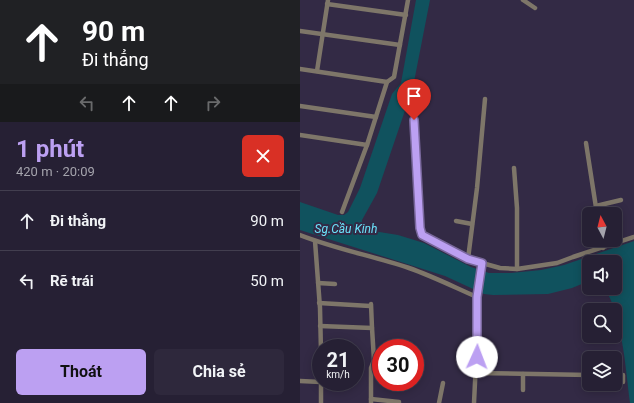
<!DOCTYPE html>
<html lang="vi">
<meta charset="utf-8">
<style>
:root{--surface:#262034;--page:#2e283c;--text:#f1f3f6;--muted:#a4a3ac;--line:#423e4f;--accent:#bca0f2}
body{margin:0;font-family:Roboto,sans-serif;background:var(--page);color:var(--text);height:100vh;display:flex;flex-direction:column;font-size:15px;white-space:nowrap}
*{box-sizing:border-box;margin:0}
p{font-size:13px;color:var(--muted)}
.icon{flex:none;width:22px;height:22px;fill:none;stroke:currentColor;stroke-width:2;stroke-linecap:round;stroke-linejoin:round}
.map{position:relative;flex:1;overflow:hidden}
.drawer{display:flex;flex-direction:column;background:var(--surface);width:300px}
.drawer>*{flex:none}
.guide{background:#202124;color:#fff;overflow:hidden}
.needle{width:26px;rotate:353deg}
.controls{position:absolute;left:282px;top:207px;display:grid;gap:8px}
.controls a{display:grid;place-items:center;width:40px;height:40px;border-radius:6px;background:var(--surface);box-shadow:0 2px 10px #0003,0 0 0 1px var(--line);font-size:20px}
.speed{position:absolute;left:12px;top:339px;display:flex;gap:8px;font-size:20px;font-weight:700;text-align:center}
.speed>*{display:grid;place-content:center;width:52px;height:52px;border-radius:50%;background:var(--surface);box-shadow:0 2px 10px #0003,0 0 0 1px var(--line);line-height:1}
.speed small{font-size:10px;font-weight:400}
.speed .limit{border:6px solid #d22;background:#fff;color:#111}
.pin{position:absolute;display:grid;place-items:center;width:34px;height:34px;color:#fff;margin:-41px -17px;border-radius:50% 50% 50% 0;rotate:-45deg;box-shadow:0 0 4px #0007}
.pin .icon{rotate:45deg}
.me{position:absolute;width:44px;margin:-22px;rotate:2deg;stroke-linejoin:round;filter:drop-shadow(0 0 3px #0008)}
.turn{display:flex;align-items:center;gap:14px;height:84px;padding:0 16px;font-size:18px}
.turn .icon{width:52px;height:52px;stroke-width:2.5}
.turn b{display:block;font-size:28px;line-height:34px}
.lanes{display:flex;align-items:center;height:38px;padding:0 16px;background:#0003;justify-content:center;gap:20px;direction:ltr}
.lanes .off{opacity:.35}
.round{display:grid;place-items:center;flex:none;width:42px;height:42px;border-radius:6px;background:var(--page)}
.summary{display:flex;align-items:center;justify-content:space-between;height:68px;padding:0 16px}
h1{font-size:24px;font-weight:700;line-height:30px;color:var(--accent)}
.action{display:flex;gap:8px;margin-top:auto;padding:8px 16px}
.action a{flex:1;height:46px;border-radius:6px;background:var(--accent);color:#111;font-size:16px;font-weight:700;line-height:46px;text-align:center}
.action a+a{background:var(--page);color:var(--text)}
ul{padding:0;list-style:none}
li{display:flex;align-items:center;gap:12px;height:60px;padding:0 16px;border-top:1px solid var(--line)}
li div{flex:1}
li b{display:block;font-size:15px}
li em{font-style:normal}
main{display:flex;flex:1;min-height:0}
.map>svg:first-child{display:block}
.water{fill:#10525e}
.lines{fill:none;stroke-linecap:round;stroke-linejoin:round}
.street{stroke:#7e7669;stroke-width:4.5}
.route-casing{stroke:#7a689d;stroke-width:10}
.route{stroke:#bca0f2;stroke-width:7}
.labels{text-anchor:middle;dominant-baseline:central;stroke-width:4;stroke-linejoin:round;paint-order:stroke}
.water-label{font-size:12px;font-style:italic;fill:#6be2fa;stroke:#332a45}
</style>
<main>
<section class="drawer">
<div class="guide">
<div class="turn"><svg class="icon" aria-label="ahead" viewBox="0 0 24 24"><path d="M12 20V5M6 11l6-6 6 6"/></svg><div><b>90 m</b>Đi thẳng</div></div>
<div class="lanes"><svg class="icon off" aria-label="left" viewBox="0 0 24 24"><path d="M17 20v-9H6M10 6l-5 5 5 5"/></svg><svg class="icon" aria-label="ahead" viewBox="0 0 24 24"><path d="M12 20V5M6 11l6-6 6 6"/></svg><svg class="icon" aria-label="ahead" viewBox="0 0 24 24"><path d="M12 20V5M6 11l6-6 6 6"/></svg><svg class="icon off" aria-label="right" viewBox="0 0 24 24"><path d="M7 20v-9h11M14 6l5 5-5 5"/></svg></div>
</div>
<div class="summary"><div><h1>1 phút</h1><p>420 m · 20:09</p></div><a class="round" style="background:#d93025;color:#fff"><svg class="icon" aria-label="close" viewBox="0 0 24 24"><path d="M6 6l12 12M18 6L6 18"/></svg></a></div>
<ul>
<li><svg class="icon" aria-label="ahead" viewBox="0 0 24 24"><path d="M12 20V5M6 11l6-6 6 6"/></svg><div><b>Đi thẳng</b></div><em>90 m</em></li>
<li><svg class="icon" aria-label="left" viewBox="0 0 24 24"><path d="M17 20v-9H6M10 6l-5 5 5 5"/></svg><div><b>Rẽ trái</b></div><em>50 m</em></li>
</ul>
<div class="action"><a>Thoát</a><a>Chia sẻ</a></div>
</section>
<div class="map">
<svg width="334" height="403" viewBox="0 0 334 403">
<rect width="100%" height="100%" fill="#332a45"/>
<path class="water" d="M116 0H130L113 87 77 193 62 220V226L67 230 98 235 124 243 171 267 189 273H211L241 270 264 265 334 241V403H330C326 372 322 312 304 288H315V262H289V281L272 288 248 294 193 295 184 294 145 276 0 230V202L38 215H44L48 212 60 188 92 94 101 83Z"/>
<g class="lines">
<g class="street">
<polyline points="223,0 235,8"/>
<polyline points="27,4 106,15"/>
<polyline points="0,31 100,45"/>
<polyline points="0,69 87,82"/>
<polyline points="17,71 28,0"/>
<polyline points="0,106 76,117"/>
<polyline points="114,120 120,228 122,235 168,259 182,263"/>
<polyline points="0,135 67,145"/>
<polyline points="286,143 297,214"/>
<polyline points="214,168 217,208 217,269"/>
<polyline points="296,206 321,200"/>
<polyline points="42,212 67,145 87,82 94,77 108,0"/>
<polyline points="156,221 172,224"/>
<path d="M0 235C36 249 73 256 109 268 132 276 154 287 177 297"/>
<polyline points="302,240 303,248"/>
<polyline points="15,241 20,308 21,352"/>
<polyline points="168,259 177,188 185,99"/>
<polyline points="18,283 35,284"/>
<polyline points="19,303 70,306"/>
<polyline points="71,304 72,328"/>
<polyline points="20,326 72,328 74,360 71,368 71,403"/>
<polyline points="25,348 30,348"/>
<polyline points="176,373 289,375"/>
<polyline points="315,375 323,375 323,382"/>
<polyline points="0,381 21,382"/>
<polyline points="223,390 223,374"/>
<polyline points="71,399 99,402"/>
<polyline points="21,403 21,382"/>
<polyline points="139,403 143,383"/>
<polyline points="174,403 177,341 177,297 182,263 200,268 217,269 257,263 273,257 334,237"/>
</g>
</g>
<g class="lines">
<defs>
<polyline id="route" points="114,120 120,228 122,235 168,259 182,263 177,297 177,357"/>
</defs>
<use href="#route" class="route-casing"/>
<use href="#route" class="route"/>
</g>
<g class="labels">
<g class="water-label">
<text x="46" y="229">Sg.Cầu Kinh</text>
</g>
</g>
</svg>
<div class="controls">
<a><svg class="needle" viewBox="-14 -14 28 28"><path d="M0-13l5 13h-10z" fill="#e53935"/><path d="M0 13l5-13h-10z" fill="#a4a3ac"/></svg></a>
<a><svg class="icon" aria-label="sound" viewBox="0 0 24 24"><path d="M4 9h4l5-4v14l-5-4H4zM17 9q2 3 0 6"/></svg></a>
<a><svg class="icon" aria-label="search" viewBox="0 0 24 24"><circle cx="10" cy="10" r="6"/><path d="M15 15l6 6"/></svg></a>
<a><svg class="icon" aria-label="layers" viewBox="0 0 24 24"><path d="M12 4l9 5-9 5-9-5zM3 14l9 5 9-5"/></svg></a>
</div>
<div class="speed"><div>21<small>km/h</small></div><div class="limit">30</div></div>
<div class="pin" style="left:114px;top:120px;background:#d93025"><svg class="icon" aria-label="arrive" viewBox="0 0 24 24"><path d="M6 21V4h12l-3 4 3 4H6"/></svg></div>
<svg class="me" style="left:177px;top:357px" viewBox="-20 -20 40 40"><circle r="19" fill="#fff"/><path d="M0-13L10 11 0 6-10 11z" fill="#bca0f2"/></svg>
</div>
</main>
